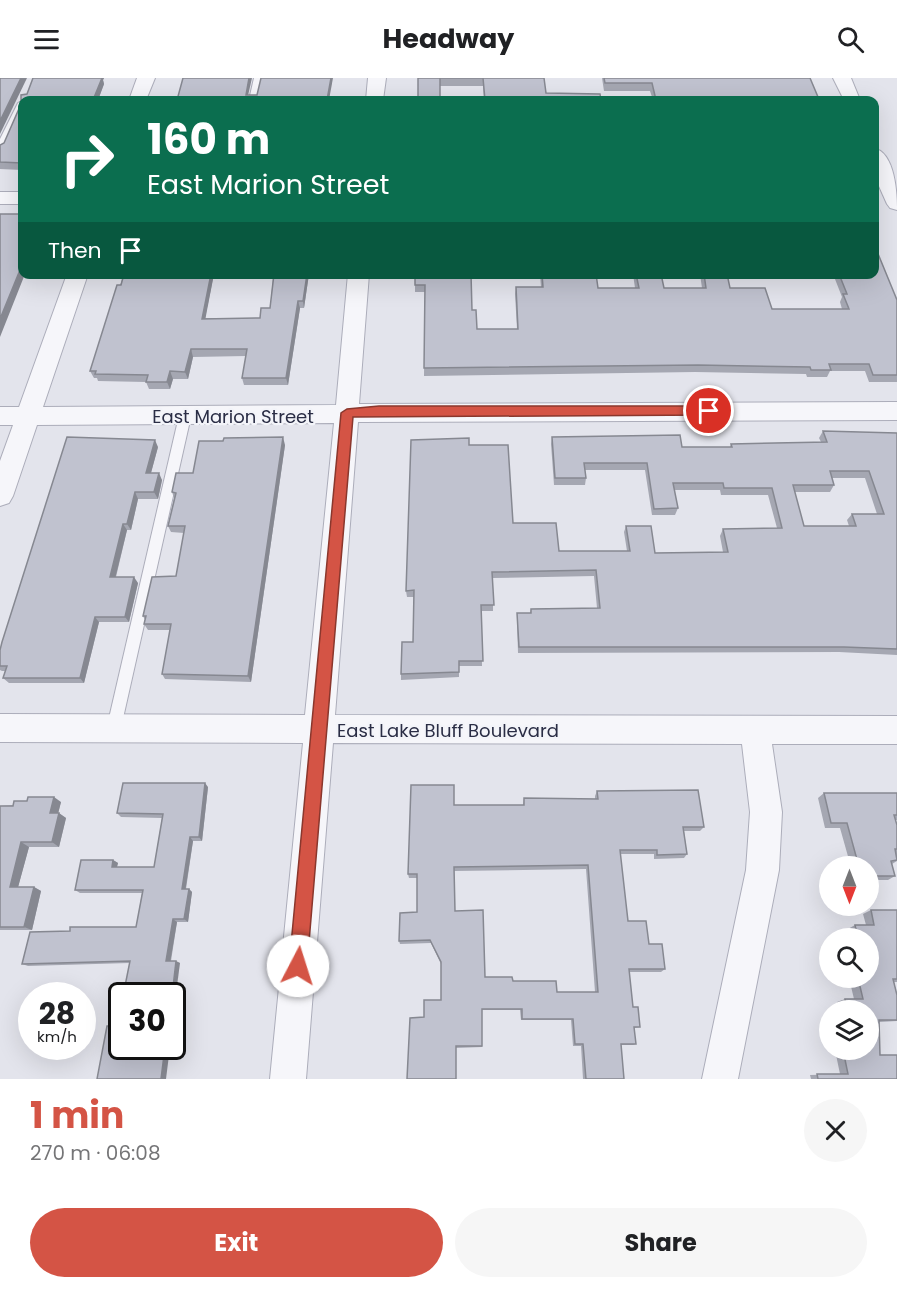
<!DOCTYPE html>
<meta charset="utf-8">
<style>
:root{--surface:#fff;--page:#f6f6f6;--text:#202124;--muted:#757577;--accent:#d45445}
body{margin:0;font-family:Poppins,sans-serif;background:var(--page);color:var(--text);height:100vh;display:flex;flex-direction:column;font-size:22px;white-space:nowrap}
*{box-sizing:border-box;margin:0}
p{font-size:20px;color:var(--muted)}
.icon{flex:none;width:33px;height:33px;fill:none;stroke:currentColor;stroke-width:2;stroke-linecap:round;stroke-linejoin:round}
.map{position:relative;height:1001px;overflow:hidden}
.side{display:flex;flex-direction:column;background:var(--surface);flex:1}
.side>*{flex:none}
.banner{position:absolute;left:18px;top:18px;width:861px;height:183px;border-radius:12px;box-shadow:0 6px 24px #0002;background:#0b6e4f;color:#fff;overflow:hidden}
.needle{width:39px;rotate:180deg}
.fabs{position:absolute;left:819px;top:778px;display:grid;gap:12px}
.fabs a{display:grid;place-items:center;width:60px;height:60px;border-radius:50%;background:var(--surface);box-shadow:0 6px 24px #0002;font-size:30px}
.speed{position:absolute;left:18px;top:904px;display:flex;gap:12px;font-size:30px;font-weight:700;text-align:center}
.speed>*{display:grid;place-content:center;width:78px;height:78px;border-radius:50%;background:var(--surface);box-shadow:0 6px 24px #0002;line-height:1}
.speed small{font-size:15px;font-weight:400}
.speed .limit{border:3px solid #111;border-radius:9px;background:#fff;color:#111}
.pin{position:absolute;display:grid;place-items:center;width:51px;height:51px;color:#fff;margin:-26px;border:3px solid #fff;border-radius:50%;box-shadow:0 2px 6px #0007}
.me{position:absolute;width:66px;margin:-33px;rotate:5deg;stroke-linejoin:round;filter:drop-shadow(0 0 4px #0008)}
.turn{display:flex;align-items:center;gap:21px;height:126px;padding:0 30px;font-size:27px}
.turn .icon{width:78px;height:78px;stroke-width:2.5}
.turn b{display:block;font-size:42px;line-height:51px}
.then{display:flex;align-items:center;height:57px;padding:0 30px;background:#0003;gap:12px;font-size:22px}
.round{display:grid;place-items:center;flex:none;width:63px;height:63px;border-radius:32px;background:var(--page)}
.overview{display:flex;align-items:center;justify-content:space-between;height:102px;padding:0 30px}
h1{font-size:36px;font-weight:700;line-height:45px;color:var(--accent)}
.action{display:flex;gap:12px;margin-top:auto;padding:12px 30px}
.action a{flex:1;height:69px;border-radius:36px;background:var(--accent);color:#fff;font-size:24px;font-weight:700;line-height:69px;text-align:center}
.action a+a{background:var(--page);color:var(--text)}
header{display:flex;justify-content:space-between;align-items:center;height:78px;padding:0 30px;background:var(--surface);font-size:27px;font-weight:700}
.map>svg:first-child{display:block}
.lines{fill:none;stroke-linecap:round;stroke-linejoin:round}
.lane-casing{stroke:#acadba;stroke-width:2}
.street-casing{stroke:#acadba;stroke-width:2}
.lane{fill:#f6f6fa;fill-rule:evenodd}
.street{fill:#f6f6fa;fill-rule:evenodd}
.wall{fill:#a5a7b2;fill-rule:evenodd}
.shaded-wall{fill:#868891}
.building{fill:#c0c2cf;stroke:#868891;stroke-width:1.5;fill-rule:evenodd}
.route{fill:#d45445;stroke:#8a372d;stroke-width:1.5}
.labels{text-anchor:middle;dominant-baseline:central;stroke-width:4.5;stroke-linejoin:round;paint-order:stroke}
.street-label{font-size:18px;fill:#2a2d45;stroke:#f3f4f9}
</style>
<header><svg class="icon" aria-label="menu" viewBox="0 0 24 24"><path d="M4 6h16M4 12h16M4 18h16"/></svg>Headway<svg class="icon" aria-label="search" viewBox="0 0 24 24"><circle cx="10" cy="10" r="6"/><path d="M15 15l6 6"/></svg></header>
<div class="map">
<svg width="897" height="1001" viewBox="0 0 897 1001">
<rect width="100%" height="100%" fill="#e3e4ec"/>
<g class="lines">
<defs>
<g id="lane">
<polygon points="254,0 262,0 257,22 249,22"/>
<polygon points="23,22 22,33 5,71 0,74 0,61 18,25"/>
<polygon points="185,334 191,338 121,649 119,654 114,656 109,654 107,649 179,338"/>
</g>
<g id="street">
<polygon points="137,0 155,0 146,22 129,22"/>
<polygon points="368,0 386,0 383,22 366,22"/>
<polygon points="833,0 851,0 860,22 844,22"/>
<path d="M874 70C895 75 897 115 897 132L890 130 887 126 874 97Z"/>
<rect x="0" y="114" width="22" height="12"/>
<polygon points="67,196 88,196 43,329 336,327 348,196 369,196 359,326 897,324 897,342 358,344 335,637 897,638 897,666 772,666 782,734 779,792 738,1001 702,1001 746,792 750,734 742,666 333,665 306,1001 270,1001 303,665 0,664 0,636 305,637 334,345 37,347 13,418 9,425 0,428 0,383 13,347 0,347 0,329 19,329"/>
</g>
</defs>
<use href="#lane" class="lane-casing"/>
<use href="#street" class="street-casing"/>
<use href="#lane" class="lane"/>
<use href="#street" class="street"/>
</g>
<g class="wall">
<polygon points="33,0 104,0 103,2 104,6 98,22 22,22 22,92 0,91 0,67 4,65 21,26 21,17 27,16"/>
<polygon points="418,0 544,0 546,15 601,22 484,22 483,8 440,8"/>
<polygon points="602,0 810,0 818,19 817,22 653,22 650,13 604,13"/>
<polygon points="124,196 214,196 205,240 260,240 270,230 273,200 268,200 267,196 309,196 304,230 300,230 288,307 244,307 242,300 246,278 193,279 188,301 173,301 170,311 149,311 146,304 98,303 97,300 94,300 90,293"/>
<polygon points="415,196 472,232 477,251 517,251 515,216 516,209 541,209 540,196 596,196 598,210 635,210 633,196 661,196 664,210 702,210 700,196 727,196 730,210 772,231 842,231 840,224 842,219 833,196 874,196 897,222 897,304 869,304 865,293 830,293 827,299 807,299 806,296 695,294 424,298 425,214 415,214"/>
<path d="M823 353 897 355V577L839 574 518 575 517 541V535H530L531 531 597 530 594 498 493 500V533H481L482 588H459V599L401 602V596L413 564 414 519H407L406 513 469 367 513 445 559 473H627L624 454 626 448 655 475 723 474 720 458 723 451 777 450 768 417H721L720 412H674L678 430 675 437H652L645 392H585L586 400 585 407H554L551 366 552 359 682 369H730L731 366 821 364 819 360ZM832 400H865L877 436H852L847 442 849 448H804L794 414H830L834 407Z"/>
<polygon points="285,367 251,604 165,601 162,596 170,552 148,552 144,546 145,542 143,538 176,498 184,455 171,454 168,448 174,420 172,414 193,395"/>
<polygon points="158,369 151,395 162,402 158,421 138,421 131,452 127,452 116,499 138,505 129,544 99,544 84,605 9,605 3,600 5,593 2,593 0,592 0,572"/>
<polygon points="208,709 202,763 193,763 186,811 189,811 192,814 188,844 177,844 171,883 180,885 129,885 28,888 22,886 70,853 136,849 142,815 80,815 75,812 113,782 118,785 117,789 154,789 162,740 121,739 117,735"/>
<path d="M597 713 704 749 700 753H684L687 776 684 780 654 781V776H620L628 843 649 866 665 891 661 894H629L633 929 640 949 634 950 636 966 633 967H621L624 1001H583L581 968H573L571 942H521L520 932H482V969L456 970 424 939 441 922V886L431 865 400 866 399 863 417 834V800H409L408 796 454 727H523L524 720 595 721V718ZM586 791 595 914H557L513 903 485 899 455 833 454 793Z"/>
<polygon points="824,715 897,715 897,742 895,742 897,747 897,783 892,786 895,798 888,802 868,802 868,789 851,789 840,750 825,750 818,720"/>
<polygon points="61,724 58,735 66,740 59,769 29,769 18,809 34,809 41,813 32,852 0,852 0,728"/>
<polygon points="871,832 897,832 897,904 894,904 897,917 897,943 879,944 880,977 897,1001 811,1001 810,997 840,996 835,972 868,972 868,933 839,933 837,924 845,921 854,921 849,900 868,900 868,861 850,861 848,851 855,847 866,847 863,836"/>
</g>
<g class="shaded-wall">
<polygon points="21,0 27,0 0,56 0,43"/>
<polygon points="99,0 104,0 103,2 104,6 98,22 93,22"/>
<polygon points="249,0 252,0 247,22 246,17"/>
<polygon points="331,0 333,0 329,22 327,22"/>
<polygon points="22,187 22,196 25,196 0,259 0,241"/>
<polygon points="211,196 214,196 204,248 202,241"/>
<polygon points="307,196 309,196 304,230 303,223"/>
<polygon points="298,223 300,230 288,307 286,300"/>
<polygon points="191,271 193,279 188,301 185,294"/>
<polygon points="170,293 173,301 170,311 167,304"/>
<polygon points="283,359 285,367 251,604 248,598"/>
<polygon points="155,362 158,369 149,402 146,395"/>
<polygon points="159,395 162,402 158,421 154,414"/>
<polygon points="135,414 138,421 131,452 127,446"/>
<polygon points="123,446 127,452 114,505 110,499"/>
<polygon points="134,499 138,505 129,544 125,539"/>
<polygon points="95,539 99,544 84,605 80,600"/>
<polygon points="205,705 208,709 202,763 199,759"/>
<polygon points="54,719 61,724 57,740 50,735"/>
<polygon points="59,735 66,740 59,769 52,764"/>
<polygon points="190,759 193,763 185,814 182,811"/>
<polygon points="21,764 29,769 17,813 10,809"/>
<polygon points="113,782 118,785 116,792 112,789"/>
<polygon points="34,809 41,813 32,852 24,849"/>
<polygon points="189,811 192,814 188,844 184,841"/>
<polygon points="173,841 177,844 170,885 166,883"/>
<polygon points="176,883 180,885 172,946 172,918"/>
<polygon points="85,933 88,934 82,963 82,947"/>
<polygon points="165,969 170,969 166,1001 161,1001"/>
</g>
<g class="building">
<polygon points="0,0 21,0 0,43"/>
<polygon points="33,0 102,0 93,22 22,22 22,85 0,84 0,67 4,65 21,26 21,17 27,16"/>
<polygon points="183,0 249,0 246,17 257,17 261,0 331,0 327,22 177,22"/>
<polygon points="418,0 544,0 546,15 600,16 601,22 485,22 483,0 440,0 440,22 418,22"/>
<polygon points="604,0 810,0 818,19 814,19 815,22 656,22 652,5 605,5"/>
<polygon points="0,136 22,136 22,187 0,241"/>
<polygon points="874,166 897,222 897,297 873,297 869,286 829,286 831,292 811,292 810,289 698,287 424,290 425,207 415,207 415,196 471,196 472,232 476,232 477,251 518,251 516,209 543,209 542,196 596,196 598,210 639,210 636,196 661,196 664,210 706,210 704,196 727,196 730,210 765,210 772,231 849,231 843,216 847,216 839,196 874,196"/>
<polygon points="124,196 211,196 202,241 260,240 261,230 270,230 274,196 307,196 303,223 298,223 286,300 242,300 247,271 191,271 185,294 170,293 167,304 146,304 148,297 95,296 96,293 90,293 117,207 121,207"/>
<path d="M823 353 897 355V571L844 569H519L517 535H531V531L600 530 596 492 492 494 494 527H481L483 583H459V594L401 596 402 564H413L414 512 406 513 411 362 469 360V367H508L513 445H556L559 473H630L626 448H651L655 475 728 474 723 451 782 450 772 410H724L723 405H673L678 430 654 431 647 385H584L586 400H555L552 359 680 357 682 369H732L731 366 827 364ZM830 393H869L884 436H852L856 448H804L793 407H834Z"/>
<polygon points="67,359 155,362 146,395 159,395 154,414 135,414 127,446 123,446 110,499 134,499 125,539 95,539 80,600 3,600 7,588 0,588 0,572 2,564"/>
<polygon points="283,359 248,598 162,596 171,546 144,546 146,538 143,538 152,499 176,498 185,448 168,448 176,415 172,414 176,395 193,395 199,363 223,363 224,360"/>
<polygon points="123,705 205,705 199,759 190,759 182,811 189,811 184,841 173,841 166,883 176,883 172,918 123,918 130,883 22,886 30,854 70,853 70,849 136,849 143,812 75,812 81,782 113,782 112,789 154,789 163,736 117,735"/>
<path d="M411 707H454V727H524V720L598 721 597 713 698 712 704 749H683L687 776 657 777V772H620L628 843H646L649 866H662L665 891H629L633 929H638L640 949H634L636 966H621L624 1001H586L583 966H575L573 941H522V931H482V968H456V1001H407L410 940 424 939V922H441V884L430 862 399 863 400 835 417 834V796H408ZM588 787 598 914H557L556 903H513L512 899H485L483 832 455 833 454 789Z"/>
<polygon points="824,715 897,715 897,737 894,737 897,747 897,771 895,771 897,782 891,783 895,798 868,798 868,789 859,789 847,745 831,745"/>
<polygon points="28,719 54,719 50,735 59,735 52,764 21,764 10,809 34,809 24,849 0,849 0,728 13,728 14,723 27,723"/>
<polygon points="871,832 897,832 897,901 893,901 897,917 897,942 879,942 880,977 897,977 897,1001 818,1001 817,996 848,996 843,972 868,972 868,933 847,933 845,921 863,921 858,900 868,900 868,861 858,861 855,847 874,847"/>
<polygon points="122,928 122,969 165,969 161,1001 97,1001 107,948 118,948"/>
<polygon points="82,933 85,933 82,947"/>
</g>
<polygon class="route" points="379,328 709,328 715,333 709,337 353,339 307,888 304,894 298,897 292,894 289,888 341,335 347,331"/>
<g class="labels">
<g class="street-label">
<text x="233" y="338">East Marion Street</text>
<text x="448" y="652">East Lake Bluff Boulevard</text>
</g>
</g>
</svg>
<div class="fabs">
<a><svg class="needle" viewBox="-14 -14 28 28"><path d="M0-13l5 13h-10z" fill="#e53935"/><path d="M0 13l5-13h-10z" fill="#757577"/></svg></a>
<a><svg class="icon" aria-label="search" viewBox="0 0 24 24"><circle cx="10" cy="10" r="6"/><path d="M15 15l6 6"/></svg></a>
<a><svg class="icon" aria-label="layers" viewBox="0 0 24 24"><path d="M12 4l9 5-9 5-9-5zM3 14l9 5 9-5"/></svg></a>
</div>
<div class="speed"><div>28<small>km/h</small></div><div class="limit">30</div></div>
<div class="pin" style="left:709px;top:333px;background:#d93025"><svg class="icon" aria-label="arrive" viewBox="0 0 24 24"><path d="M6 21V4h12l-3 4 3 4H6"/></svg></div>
<svg class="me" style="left:298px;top:888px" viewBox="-20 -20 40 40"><circle r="19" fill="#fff"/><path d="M0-13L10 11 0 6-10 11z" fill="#d45445"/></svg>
<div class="banner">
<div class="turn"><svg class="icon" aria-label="right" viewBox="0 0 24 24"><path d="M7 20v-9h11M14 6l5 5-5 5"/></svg><div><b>160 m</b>East Marion Street</div></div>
<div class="then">Then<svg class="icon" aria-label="arrive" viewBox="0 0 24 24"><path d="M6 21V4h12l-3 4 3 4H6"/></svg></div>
</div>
</div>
<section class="side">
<div class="overview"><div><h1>1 min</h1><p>270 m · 06:08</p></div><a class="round"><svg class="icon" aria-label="close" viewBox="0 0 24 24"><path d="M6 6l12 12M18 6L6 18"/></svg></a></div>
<div class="action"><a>Exit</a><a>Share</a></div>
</section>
